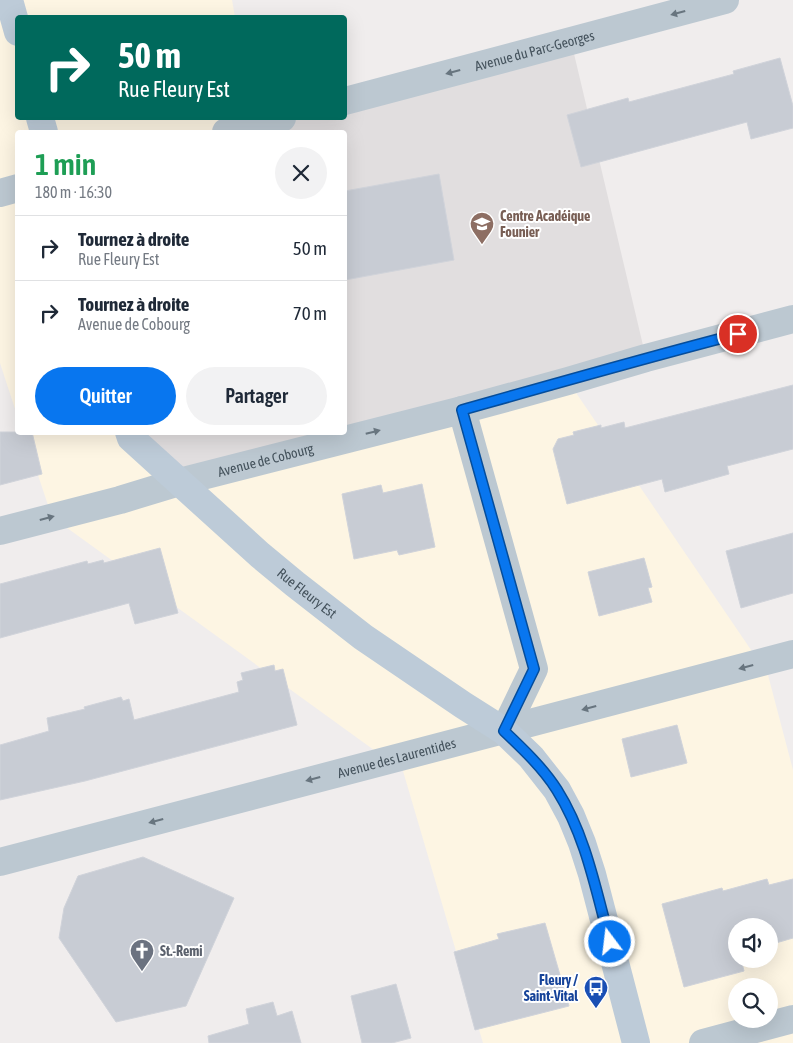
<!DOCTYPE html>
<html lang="fr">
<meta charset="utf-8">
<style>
:root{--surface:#fff;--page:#f2f2f3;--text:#1f2937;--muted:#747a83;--line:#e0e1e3;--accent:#0876ef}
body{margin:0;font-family:"Asap Condensed",sans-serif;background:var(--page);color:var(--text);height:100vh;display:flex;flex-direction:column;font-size:19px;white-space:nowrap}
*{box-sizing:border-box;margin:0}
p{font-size:16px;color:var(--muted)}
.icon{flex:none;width:28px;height:28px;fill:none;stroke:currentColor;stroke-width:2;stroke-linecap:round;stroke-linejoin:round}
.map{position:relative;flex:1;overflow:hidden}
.drawer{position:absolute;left:15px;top:130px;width:332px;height:305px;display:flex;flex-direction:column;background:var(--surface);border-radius:5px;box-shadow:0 5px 20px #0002}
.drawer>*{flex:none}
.hud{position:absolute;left:15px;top:15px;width:332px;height:105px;border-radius:5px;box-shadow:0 5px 20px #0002;background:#00695c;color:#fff;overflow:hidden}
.tools{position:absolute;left:728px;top:918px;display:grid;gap:10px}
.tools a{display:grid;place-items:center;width:50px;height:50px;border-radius:50%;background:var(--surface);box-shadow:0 5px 20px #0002;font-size:25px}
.pin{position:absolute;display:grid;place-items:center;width:42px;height:42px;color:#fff;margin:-21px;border:2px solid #fff;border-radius:50%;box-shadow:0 1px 5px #0007}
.me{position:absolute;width:55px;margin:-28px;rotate:345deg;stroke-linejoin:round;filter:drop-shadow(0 0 4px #0008)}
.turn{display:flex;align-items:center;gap:18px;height:105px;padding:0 20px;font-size:22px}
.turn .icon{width:65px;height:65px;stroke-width:2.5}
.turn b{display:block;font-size:35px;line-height:42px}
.round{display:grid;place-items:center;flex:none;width:52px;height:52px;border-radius:26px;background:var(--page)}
.head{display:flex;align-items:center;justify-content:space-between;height:85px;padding:0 20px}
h1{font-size:30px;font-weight:600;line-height:38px;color:#1e9e55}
.action{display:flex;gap:10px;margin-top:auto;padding:10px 20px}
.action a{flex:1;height:58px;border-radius:30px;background:var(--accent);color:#fff;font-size:20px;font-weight:600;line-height:58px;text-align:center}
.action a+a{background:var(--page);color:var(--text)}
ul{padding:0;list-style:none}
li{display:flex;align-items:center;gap:15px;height:65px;padding:0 20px;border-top:1px solid var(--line)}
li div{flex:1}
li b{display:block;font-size:19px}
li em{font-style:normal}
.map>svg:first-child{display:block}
.commercial{fill:#fdf5e3;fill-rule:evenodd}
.education{fill:#e1dedf}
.building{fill:#c8ccd4;stroke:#d0d3da}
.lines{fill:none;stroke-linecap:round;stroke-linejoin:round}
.street{stroke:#bcc8d1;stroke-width:28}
.secondary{stroke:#bdcbd8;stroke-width:28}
.oneway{fill:#68757f}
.route-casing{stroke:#054d9b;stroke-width:12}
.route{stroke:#0876ef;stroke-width:9}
.labels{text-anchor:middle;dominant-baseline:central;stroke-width:4;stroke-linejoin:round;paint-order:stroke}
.street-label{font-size:14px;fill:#44525c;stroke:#fff}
.education-label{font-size:14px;font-weight:bold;fill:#785e54;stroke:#fff;text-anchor:start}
.worship-label{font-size:14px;font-weight:bold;fill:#5b616d;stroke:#fff;text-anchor:start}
.transit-label{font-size:14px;font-weight:bold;fill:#164399;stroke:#fff;text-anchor:end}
</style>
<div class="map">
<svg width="793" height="1043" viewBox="0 0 793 1043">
<rect width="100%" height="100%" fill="#f0eded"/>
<g class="commercial">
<polygon points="0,0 232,0 235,17 18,18 18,118 249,118 240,132 18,132 17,415 0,363"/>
<path d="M568 381 768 675 793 770V1043H483L403 771 52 517 24 433H129L180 482ZM736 926H769V959H736ZM736 986H769V1019H736Z"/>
</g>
<polygon class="education" points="571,41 646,358 179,482 129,433 345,432 345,132 240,132 295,118 345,118 345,104"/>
<g class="building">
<polygon points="780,58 793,106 793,128 751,139 747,122 581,167 567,115 628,98 629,102 734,74 733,71"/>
<polygon points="439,174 454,260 345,280 345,191"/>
<polygon points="793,385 793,449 727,466 729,474 665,492 662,479 567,504 553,449 558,439 574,435 573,432 601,425 601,428 624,422 625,428"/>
<polygon points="0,432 32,432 42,474 0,485"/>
<polygon points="422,484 435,547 399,555 397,550 354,559 342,494 381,485 383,493"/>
<polygon points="793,533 793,593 741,608 726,551"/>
<polygon points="160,548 178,613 135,624 129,603 0,638 0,584 87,561 88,564 103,560 104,563"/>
<polygon points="644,558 652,587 648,588 652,602 599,616 588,572"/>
<polygon points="274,665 275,671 283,669 297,725 85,781 0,800 0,745 49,731 47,718 85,709 84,707 121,697 123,701 129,699 134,720 239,692 237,682 243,680 241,673"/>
<polygon points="677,725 687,763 631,777 622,739"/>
<polygon points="143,857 234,898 186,1006 116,1022 59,938 64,908 78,876"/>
<polygon points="767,879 769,885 793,879 793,938 769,945 769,926 736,926 736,959 741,959 744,971 684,987 662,904 722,888 723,891"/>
<polygon points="545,923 569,1006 475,1030 454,952 499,939 497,934"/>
<polygon points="396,984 411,1038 392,1043 362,1043 351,996"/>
<polygon points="273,1002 277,1016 292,1011 301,1043 209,1043 208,1036 249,1024 246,1009"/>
</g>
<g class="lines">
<g class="street">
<path id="s1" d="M345 101 725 0"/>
<polyline points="226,132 282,118"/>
<polyline points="0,193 18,188"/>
<polyline points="462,410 534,669 504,731"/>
<path id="s2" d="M0 531 120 500 179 482 462 410 568 381 646 358 793 319"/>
<path id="s3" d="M0 862 793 654"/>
<polyline points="703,1043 793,1019"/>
</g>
<g class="secondary">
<polyline points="9,0 18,32"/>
<polyline points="40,118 44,132"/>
<path id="s4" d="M129 432 131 438 260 555 295 584 363 637 463 705 504 731 531 757 557 790 571 816 582 843 592 874 636 1043"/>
</g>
</g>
<defs><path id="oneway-solid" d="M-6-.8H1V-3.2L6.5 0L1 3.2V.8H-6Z" transform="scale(1.25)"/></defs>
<g class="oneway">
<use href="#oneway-solid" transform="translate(678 13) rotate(165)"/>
<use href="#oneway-solid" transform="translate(453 72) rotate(165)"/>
<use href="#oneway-solid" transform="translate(373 432) rotate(-14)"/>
<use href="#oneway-solid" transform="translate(47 518) rotate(-15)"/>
<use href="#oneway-solid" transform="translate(746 667) rotate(165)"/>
<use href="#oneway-solid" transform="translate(589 708) rotate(165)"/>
<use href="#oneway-solid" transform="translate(313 779) rotate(165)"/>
<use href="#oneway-solid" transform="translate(156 821) rotate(165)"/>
</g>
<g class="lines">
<defs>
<path id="route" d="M610 942C596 891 586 836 557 790 543 768 523 749 504 731L534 669 462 410C554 384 645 358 738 334"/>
</defs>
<use href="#route" class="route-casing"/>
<use href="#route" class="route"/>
</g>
<defs>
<symbol id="school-pin" viewBox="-11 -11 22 30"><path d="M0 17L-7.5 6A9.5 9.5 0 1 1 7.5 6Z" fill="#8d6e63" stroke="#fff"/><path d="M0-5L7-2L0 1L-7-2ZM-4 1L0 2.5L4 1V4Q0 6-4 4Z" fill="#fff"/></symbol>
<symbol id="church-pin" viewBox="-11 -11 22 30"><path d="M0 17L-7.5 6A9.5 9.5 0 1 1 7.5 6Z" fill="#6b7280" stroke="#fff"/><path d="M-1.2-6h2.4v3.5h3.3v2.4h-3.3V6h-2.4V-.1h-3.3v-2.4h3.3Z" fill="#fff"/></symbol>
<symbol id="bus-pin" viewBox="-11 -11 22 30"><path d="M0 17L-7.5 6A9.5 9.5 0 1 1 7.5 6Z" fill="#1a4fb4" stroke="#fff"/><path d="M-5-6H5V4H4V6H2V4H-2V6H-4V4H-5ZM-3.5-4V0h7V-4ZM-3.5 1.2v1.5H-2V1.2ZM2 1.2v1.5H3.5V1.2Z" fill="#fff"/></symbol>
</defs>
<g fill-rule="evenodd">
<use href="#school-pin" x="468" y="210" width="28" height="38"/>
<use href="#church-pin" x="128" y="937" width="28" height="38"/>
<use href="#bus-pin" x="582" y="974" width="28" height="38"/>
</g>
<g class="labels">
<g class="street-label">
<text stroke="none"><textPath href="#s1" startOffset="196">Avenue du Parc-Georges</textPath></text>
<text stroke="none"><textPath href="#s2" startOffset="275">Avenue de Cobourg</textPath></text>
<text stroke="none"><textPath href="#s4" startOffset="241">Rue Fleury Est</textPath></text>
<text stroke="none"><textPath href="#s3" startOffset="410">Avenue des Laurentides</textPath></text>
</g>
<g class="education-label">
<text x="500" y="216">Centre Acadéique<tspan x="500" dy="16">Founier</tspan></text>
</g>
<g class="worship-label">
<text x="160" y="951">St.-Remi</text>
</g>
<g class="transit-label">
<text x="578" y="980">Fleury /<tspan x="578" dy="16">Saint-Vital</tspan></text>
</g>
</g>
</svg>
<div class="tools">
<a><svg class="icon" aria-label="sound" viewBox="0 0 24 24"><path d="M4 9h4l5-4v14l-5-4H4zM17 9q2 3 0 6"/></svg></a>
<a><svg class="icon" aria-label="search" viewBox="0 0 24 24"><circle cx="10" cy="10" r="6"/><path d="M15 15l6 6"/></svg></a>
</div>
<div class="pin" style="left:738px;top:334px;background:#d93025"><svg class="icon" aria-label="arrive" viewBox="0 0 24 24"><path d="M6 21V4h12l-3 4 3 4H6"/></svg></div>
<svg class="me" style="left:610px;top:942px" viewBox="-20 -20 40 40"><circle r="17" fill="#0876ef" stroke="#fff" stroke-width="3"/><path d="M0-11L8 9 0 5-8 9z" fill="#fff"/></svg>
<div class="hud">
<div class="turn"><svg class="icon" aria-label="right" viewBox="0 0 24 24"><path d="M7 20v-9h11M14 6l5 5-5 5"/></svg><div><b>50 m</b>Rue Fleury Est</div></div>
</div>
<section class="drawer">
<div class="head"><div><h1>1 min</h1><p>180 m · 16:30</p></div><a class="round"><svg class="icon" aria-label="close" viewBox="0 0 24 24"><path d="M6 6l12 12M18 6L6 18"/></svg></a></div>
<ul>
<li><svg class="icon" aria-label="right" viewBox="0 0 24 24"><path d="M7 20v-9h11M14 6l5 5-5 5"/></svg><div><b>Tournez à droite</b><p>Rue Fleury Est</p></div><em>50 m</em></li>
<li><svg class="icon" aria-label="right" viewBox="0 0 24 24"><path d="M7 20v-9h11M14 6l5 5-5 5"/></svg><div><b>Tournez à droite</b><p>Avenue de Cobourg</p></div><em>70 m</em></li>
</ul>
<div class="action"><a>Quitter</a><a>Partager</a></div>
</section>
</div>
